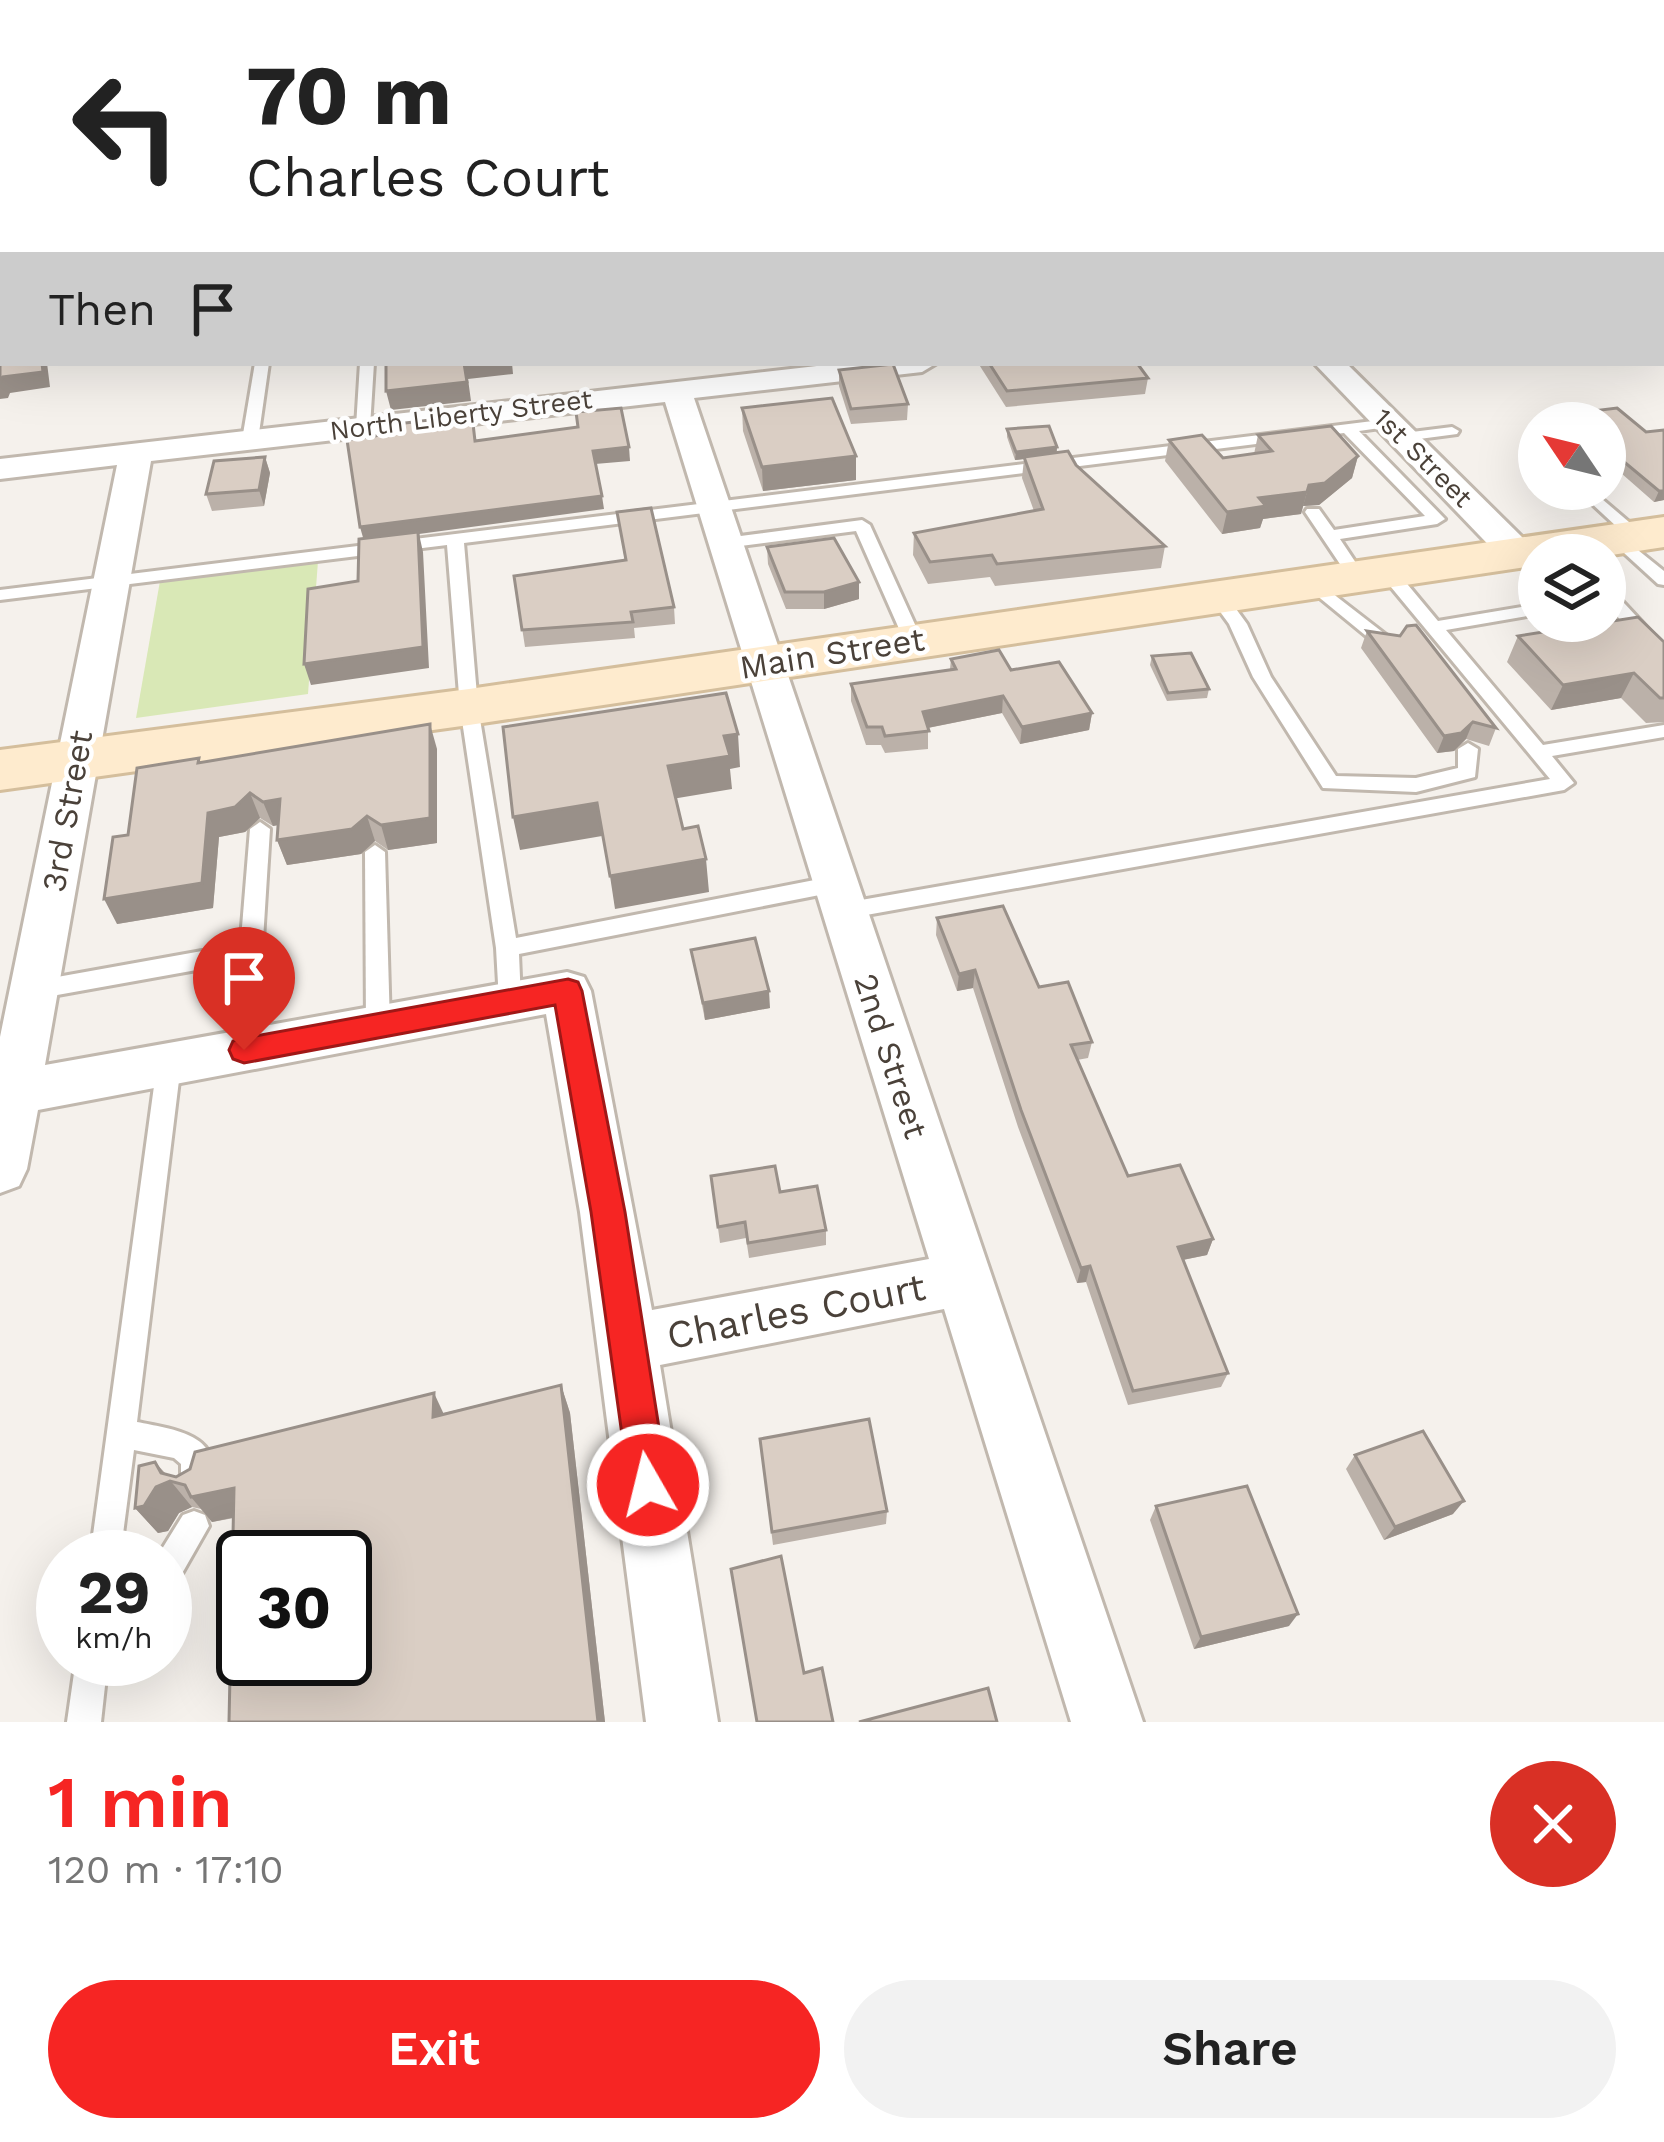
<!DOCTYPE html>
<meta charset="utf-8">
<style>
:root{--surface:#fff;--page:#f2f2f2;--text:#222;--muted:#767676;--accent:#f62523}
body{margin:0;font-family:"Work Sans",sans-serif;background:var(--page);color:var(--text);height:100vh;display:flex;flex-direction:column;font-size:45px;white-space:nowrap}
*{box-sizing:border-box;margin:0}
p{font-size:39px;color:var(--muted)}
.icon{flex:none;width:66px;height:66px;fill:none;stroke:currentColor;stroke-width:2;stroke-linecap:round;stroke-linejoin:round}
.map{position:relative;height:1722px;overflow:hidden}
.details{display:flex;flex-direction:column;background:var(--surface);flex:1}
.details>*{flex:none}
.guide{position:absolute;left:0px;top:0px;width:1665px;height:366px;box-shadow:0 12px 48px #0002;background:#fff;color:var(--text);overflow:hidden}
.needle{width:78px;rotate:305deg}
.controls{position:absolute;left:1518px;top:402px;display:grid;gap:24px}
.controls a{display:grid;place-items:center;width:108px;height:108px;border-radius:50%;background:var(--surface);box-shadow:0 12px 48px #0002;font-size:60px}
.speed{position:absolute;left:36px;top:1530px;display:flex;gap:24px;font-size:60px;font-weight:700;text-align:center}
.speed>*{display:grid;place-content:center;width:156px;height:156px;border-radius:50%;background:var(--surface);box-shadow:0 12px 48px #0002;line-height:1}
.speed small{font-size:30px;font-weight:400}
.speed .limit{border:6px solid #111;border-radius:18px;background:#fff;color:#111}
.pin{position:absolute;display:grid;place-items:center;width:102px;height:102px;color:#fff;margin:-123px -51px;border-radius:50% 50% 50% 0;rotate:-45deg;box-shadow:0 0 12px #0007}
.pin .icon{rotate:45deg}
.me{position:absolute;width:132px;margin:-66px;rotate:352deg;stroke-linejoin:round;filter:drop-shadow(0 0 9px #0008)}
.turn{display:flex;align-items:center;gap:42px;height:252px;padding:0 48px;font-size:54px}
.turn .icon{width:156px;height:156px;stroke-width:2.5}
.turn b{display:block;font-size:84px;line-height:102px}
.then{display:flex;align-items:center;height:114px;padding:0 48px;background:#0003;gap:24px;font-size:45px}
.round{display:grid;place-items:center;flex:none;width:126px;height:126px;border-radius:63px;background:var(--page)}
.overview{display:flex;align-items:center;justify-content:space-between;height:204px;padding:0 48px}
h1{font-size:72px;font-weight:600;line-height:90px;color:var(--accent)}
.cta{display:flex;gap:24px;margin-top:auto;padding:24px 48px}
.cta a{flex:1;height:138px;border-radius:72px;background:var(--accent);color:#fff;font-size:48px;font-weight:600;line-height:138px;text-align:center}
.cta a+a{background:var(--page);color:var(--text)}
.map>svg:first-child{display:block}
.green{fill:#d9e8b6}
.water{fill:#aaddf0}
.lines{fill:none;stroke-linecap:round;stroke-linejoin:round}
.lane-casing{stroke:#c1b8ae;stroke-width:6}
.street-casing{stroke:#c1b8ae;stroke-width:6}
.secondary-casing{stroke:#d4be9c;stroke-width:6}
.lane{fill:#fff;fill-rule:evenodd}
.street{fill:#fff;fill-rule:evenodd}
.secondary{fill:#feebce;fill-rule:evenodd}
.wall{fill:#bbb1a9}
.shaded-wall{fill:#999089}
.building{fill:#dacec4;stroke:#999089;stroke-width:3;fill-rule:evenodd}
.route{fill:#f62523;stroke:#a01817;stroke-width:3}
.labels{text-anchor:middle;dominant-baseline:central;stroke-width:9;stroke-linejoin:round;paint-order:stroke}
.far-street-label{font-size:27px;fill:#4a4139;stroke:#fff}
.street-label{font-size:33px;fill:#4a4139;stroke:#fff}
.near-street-label{font-size:39px;fill:#4a4139;stroke:#fff}
</style>
<div class="map">
<svg width="1664" height="1722" viewBox="0 0 1664 1722">
<rect width="100%" height="100%" fill="#f5f1ec"/>
<polygon class="green" points="318,561 308,694 136,718 160,581"/>
<polygon class="water" points="0,0 1272,0 1274,3 3,3 3,327"/>
<g class="lines">
<defs>
<g id="lane">
<rect x="1662" y="348" width="2" height="10"/>
<polygon points="255,363 269,363 258,440 250,445 242,440"/>
<polygon points="360,363 374,363 370,427 363,431 356,427"/>
<polygon points="1389,419 1396,423 1394,426 1359,431 1445,519 1437,524 1340,539 1364,575 1356,580 1350,579 1305,512 1307,509 1319,509 1334,530 1425,516 1344,433 464,543 478,707 516,938 835,876 846,884 835,892 519,954 521,1001 518,1007 510,1010 502,1007 499,1001 496,948 460,707 447,545 0,600 0,590"/>
<polygon points="1452,427 1459,431 1457,434 1404,441 1397,437 1404,433"/>
<polygon points="1595,493 1643,534 1643,540 1631,540 1589,501 1589,495"/>
<polygon points="862,520 870,525 922,640 919,644 913,645 904,640 856,531 725,548 717,543 725,538"/>
<polygon points="1618,534 1664,571 1664,585 1658,584 1612,542 1610,539"/>
<polygon points="1387,566 1393,567 1438,621 1539,604 1539,614 1446,630 1543,745 1664,725 1664,737 1552,756 1574,783 1564,790 844,919 836,917 833,911 836,905 844,903 1550,779 1381,575 1381,567"/>
<polygon points="1310,576 1394,641 1397,645 1394,649 1382,649 1304,585 1301,581"/>
<polygon points="1605,588 1611,589 1664,646 1664,663 1658,661 1605,603"/>
<polygon points="1217,590 1223,591 1247,624 1271,677 1336,776 1416,778 1458,768 1458,749 1468,743 1478,749 1475,777 1416,792 1323,788 1253,677 1229,624 1208,595"/>
<polygon points="260,822 270,829 256,1050 252,1057 244,1060 236,1057 232,1050 250,829"/>
<polygon points="375,845 385,852 390,1026 386,1033 378,1035 370,1033 366,1026 365,852"/>
<polygon points="202,951 210,954 213,960 210,966 202,969 35,999 27,996 24,990 27,984 35,981"/>
<path d="M169 1054 177 1057 181 1064 137 1422C178 1430 230 1436 207 1493L196 1497 185 1493 181 1482V1464L174 1458 134 1450 120 1557H90L157 1064 161 1057Z"/>
<polygon points="194,1511 205,1515 209,1526 176,1584 165,1589 165,1557 157,1557 183,1515"/>
<polygon points="76,1659 108,1659 101,1722 67,1722"/>
</g>
<g id="street">
<rect x="1662" y="81" width="2" height="12"/>
<rect x="1662" y="274" width="2" height="16"/>
<path d="M843 363H937L922 372 694 398 1143 1722H1071L944 1309 660 1365 718 1722H646L580 1212 546 1014 38 1110 27 1169 19 1186 0 1193V1037L117 465 0 479V459ZM665 402 929 1259 652 1310 591 991 584 977 567 972 45 1065 151 461Z"/>
<polygon points="1314,363 1346,363 1530,545 1535,553 1530,561 1504,561"/>
</g>
<g id="secondary">
<polygon points="1483,0 1510,0 1512,3 1485,3"/>
<polygon points="1662,134 1664,135 1664,155 1662,154"/>
<polygon points="1664,517 1664,547 1605,556 1539,555 1539,565 469,725 0,790 0,750 469,689"/>
</g>
</defs>
<use href="#lane" class="lane-casing"/>
<use href="#street" class="street-casing"/>
<use href="#secondary" class="secondary-casing"/>
<use href="#lane" class="lane"/>
<use href="#street" class="street"/>
<use href="#secondary" class="secondary"/>
</g>
<g class="wall">
<polygon points="978,363 1137,363 1148,378 1145,394 1006,407"/>
<polygon points="839,370 908,404 907,420 851,424 839,386"/>
<polygon points="742,408 856,480 763,491 743,431"/>
<polygon points="1568,414 1646,432 1664,430 1664,500 1654,502 1605,459 1605,423 1564,423"/>
<polygon points="1007,429 1057,447 1057,453 1076,465 1165,546 1161,568 995,586 990,577 928,584 913,555 914,533 1034,511 1022,478 1024,459 1015,460 1007,437"/>
<polygon points="1258,435 1358,456 1352,478 1319,505 1303,506 1301,514 1263,519 1260,528 1222,534 1165,461 1169,440 1223,458 1254,454"/>
<polygon points="265,457 270,473 264,506 212,511 206,494"/>
<polygon points="617,512 674,607 675,624 634,628 635,638 525,647 514,576 625,561"/>
<polygon points="767,547 859,599 824,609 786,609 768,564"/>
<polygon points="1367,631 1496,728 1489,746 1466,739 1454,751 1437,753 1361,648"/>
<polygon points="1518,636 1664,642 1664,722 1646,723 1621,698 1551,710 1507,662"/>
<polygon points="1152,656 1209,689 1207,698 1167,701 1150,665"/>
<polygon points="951,659 1011,670 1092,713 1089,730 1020,744 1002,713 928,728 928,749 885,753 881,745 866,745 851,701 851,684 950,669"/>
<polygon points="437,749 437,843 388,850 375,841 361,854 287,865 277,840 278,825 273,826 260,818 245,832 219,837 213,908 117,924 128,835 199,758 201,763"/>
<polygon points="937,918 1039,987 1092,1042 1088,1058 1077,1060 1128,1176 1213,1239 1207,1255 1183,1260 1228,1373 1221,1387 1128,1405 1086,1282 1077,1283 1018,1127 973,988 957,991 936,935"/>
<polygon points="691,950 770,1008 705,1020"/>
<polygon points="711,1176 780,1192 826,1230 826,1245 749,1258 746,1238 720,1243"/>
<polygon points="561,1385 570,1413 605,1722 229,1722 234,1518 212,1522 201,1509 192,1507 179,1513 168,1531 158,1533 135,1508 155,1462 166,1474 176,1477"/>
<polygon points="760,1439 887,1511 886,1524 773,1545"/>
<polygon points="1355,1455 1453,1514 1384,1540 1346,1469"/>
<polygon points="1156,1506 1289,1626 1194,1649 1150,1520"/>
</g>
<g class="shaded-wall">
<polygon points="42,363 47,363 50,387 10,393 8,398 0,399 0,383 3,377"/>
<polygon points="464,363 512,363 513,374 468,379 471,401 391,410 386,391"/>
<polygon points="629,447 630,461 595,464 593,451"/>
<polygon points="1057,447 1056,455 1015,460 1016,452"/>
<polygon points="856,456 856,480 763,491 762,467"/>
<polygon points="1358,456 1352,478 1319,505 1303,506 1309,485"/>
<polygon points="265,457 270,473 264,506 259,490"/>
<polygon points="1659,491 1664,491 1664,500 1654,502"/>
<polygon points="1307,492 1301,514 1263,519 1260,528 1222,534 1227,512 1259,498"/>
<polygon points="602,496 604,509 419,534 423,552 429,668 311,685 304,664 418,534 364,541 360,527"/>
<polygon points="859,582 859,599 824,609 824,592"/>
<polygon points="1634,673 1621,698 1551,710 1563,685"/>
<polygon points="1003,696 1002,713 922,729 923,712"/>
<polygon points="1092,713 1089,730 1020,744 1022,727"/>
<polygon points="1473,722 1466,739 1454,751 1437,753 1444,736"/>
<polygon points="430,724 437,749 437,843 388,850 381,825"/>
<polygon points="738,734 740,767 730,769 732,789 672,799 668,766 724,736"/>
<polygon points="250,793 260,818 245,832 219,837 213,908 117,924 104,899 208,813"/>
<polygon points="280,799 289,823 273,826 263,802"/>
<polygon points="597,803 602,836 520,850 513,817"/>
<polygon points="367,816 375,841 361,854 287,865 277,840"/>
<polygon points="706,859 709,892 615,909 610,876"/>
<polygon points="975,970 973,988 957,991 959,974"/>
<polygon points="769,991 770,1008 705,1020 703,1003"/>
<polygon points="1213,1239 1207,1255 1172,1262 1178,1247"/>
<polygon points="1090,1266 1086,1282 1077,1283 1081,1268"/>
<polygon points="561,1385 570,1413 605,1722 598,1722"/>
<polygon points="434,1393 447,1421 433,1417"/>
<polygon points="155,1462 192,1507 179,1513 168,1531 158,1533 135,1508 161,1473"/>
<polygon points="234,1488 255,1513 212,1522 191,1497"/>
<polygon points="1464,1501 1453,1514 1384,1540 1395,1527"/>
<polygon points="1298,1614 1289,1626 1194,1649 1201,1637"/>
</g>
<g class="building">
<polygon points="1344,0 1450,0 1453,3 1347,3"/>
<polygon points="1565,0 1664,0 1664,70 1662,70 1662,3 1568,3"/>
<polygon points="1662,186 1664,188 1664,213 1662,213"/>
<polygon points="0,347 3,347 3,363 42,363 43,372 3,377 0,383"/>
<polygon points="386,363 464,363 467,382 386,391"/>
<polygon points="989,363 1137,363 1148,378 1007,391"/>
<polygon points="893,364 908,404 851,409 839,370"/>
<polygon points="832,398 856,456 762,467 742,408"/>
<polygon points="621,408 629,447 593,451 602,496 360,527 347,440 388,434 388,425 472,415 475,441 578,427 576,412"/>
<polygon points="1617,408 1646,432 1664,430 1664,491 1659,491 1605,446 1605,423 1578,423 1568,414"/>
<polygon points="1049,426 1057,447 1016,452 1007,429"/>
<polygon points="1331,426 1358,456 1325,483 1309,485 1307,492 1259,498 1266,506 1227,512 1169,440 1202,435 1223,458 1272,451 1258,435"/>
<polygon points="1068,451 1076,465 1165,546 997,564 992,555 930,562 914,533 1043,509 1024,457"/>
<polygon points="265,457 259,490 206,494 214,461"/>
<polygon points="651,508 674,607 631,612 633,622 522,630 514,576 626,560 617,512"/>
<polygon points="418,532 423,647 304,664 308,589 358,581 359,539"/>
<polygon points="834,538 859,582 824,592 785,592 767,547"/>
<polygon points="1638,617 1664,642 1664,698 1660,698 1634,673 1563,685 1518,636"/>
<polygon points="1416,625 1496,728 1473,722 1461,733 1444,736 1367,631 1400,636 1407,626"/>
<polygon points="999,650 1011,670 1059,662 1092,713 1022,727 1003,696 923,712 929,731 885,736 882,727 867,727 851,684 956,669 951,659"/>
<polygon points="1191,653 1209,689 1168,693 1152,656"/>
<polygon points="726,693 738,734 724,736 730,756 668,766 683,829 698,826 706,859 610,876 597,803 513,817 503,727"/>
<polygon points="430,724 430,818 381,825 367,816 352,829 277,840 280,799 263,802 250,793 235,807 208,813 202,883 104,899 113,837 128,835 137,768 199,758 198,763"/>
<polygon points="1003,906 1039,987 1068,982 1092,1042 1071,1045 1128,1176 1180,1165 1213,1239 1178,1247 1228,1373 1133,1391 1090,1266 1081,1268 1021,1110 975,970 959,974 937,918"/>
<polygon points="755,938 769,991 703,1003 691,950"/>
<polygon points="775,1166 780,1192 817,1186 826,1230 748,1243 745,1222 718,1227 711,1176"/>
<path d="M561 1385 598 1722H229L234 1488 191 1497 185 1485 170 1481 156 1487 144 1506 135 1508 139 1466 155 1462 161 1473 176 1477 190 1469 195 1452 434 1393 433 1417ZM243 1557H345V1659H243Z"/>
<polygon points="869,1419 887,1511 772,1532 760,1439"/>
<polygon points="1423,1431 1464,1501 1395,1527 1355,1455"/>
<polygon points="1247,1486 1298,1614 1201,1637 1156,1506"/>
<polygon points="781,1556 804,1673 822,1668 833,1722 757,1722 731,1569"/>
<polygon points="988,1688 997,1722 859,1722"/>
</g>
<polygon class="route" points="568,979 578,982 582,991 625,1212 668,1485 662,1499 648,1504 635,1499 629,1485 591,1212 555,1005 244,1063 233,1059 229,1050 233,1041 244,1038"/>
<g class="labels">
<g class="far-street-label">
<text transform="translate(461 415) rotate(-7)">North Liberty Street</text>
<text transform="translate(1423 458) rotate(45)">1st Street</text>
</g>
<g class="street-label">
<text transform="translate(832 653) rotate(-9)">Main Street</text>
<text transform="translate(67 811) rotate(-80)">3rd Street</text>
<text transform="translate(891 1056) rotate(72)">2nd Street</text>
</g>
<g class="near-street-label">
<text transform="translate(796 1311) rotate(-11)">Charles Court</text>
</g>
</g>
</svg>
<div class="controls">
<a><svg class="needle" viewBox="-14 -14 28 28"><path d="M0-13l5 13h-10z" fill="#e53935"/><path d="M0 13l5-13h-10z" fill="#767676"/></svg></a>
<a><svg class="icon" aria-label="layers" viewBox="0 0 24 24"><path d="M12 4l9 5-9 5-9-5zM3 14l9 5 9-5"/></svg></a>
</div>
<div class="speed"><div>29<small>km/h</small></div><div class="limit">30</div></div>
<div class="pin" style="left:244px;top:1050px;background:#d93025"><svg class="icon" aria-label="arrive" viewBox="0 0 24 24"><path d="M6 21V4h12l-3 4 3 4H6"/></svg></div>
<svg class="me" style="left:648px;top:1485px" viewBox="-20 -20 40 40"><circle r="17" fill="#f62523" stroke="#fff" stroke-width="3"/><path d="M0-11L8 9 0 5-8 9z" fill="#fff"/></svg>
<div class="guide">
<div class="turn"><svg class="icon" aria-label="left" viewBox="0 0 24 24"><path d="M17 20v-9H6M10 6l-5 5 5 5"/></svg><div><b>70 m</b>Charles Court</div></div>
<div class="then">Then<svg class="icon" aria-label="arrive" viewBox="0 0 24 24"><path d="M6 21V4h12l-3 4 3 4H6"/></svg></div>
</div>
</div>
<section class="details">
<div class="overview"><div><h1>1 min</h1><p>120 m · 17:10</p></div><a class="round" style="background:#d93025;color:#fff"><svg class="icon" aria-label="close" viewBox="0 0 24 24"><path d="M6 6l12 12M18 6L6 18"/></svg></a></div>
<div class="cta"><a>Exit</a><a>Share</a></div>
</section>
